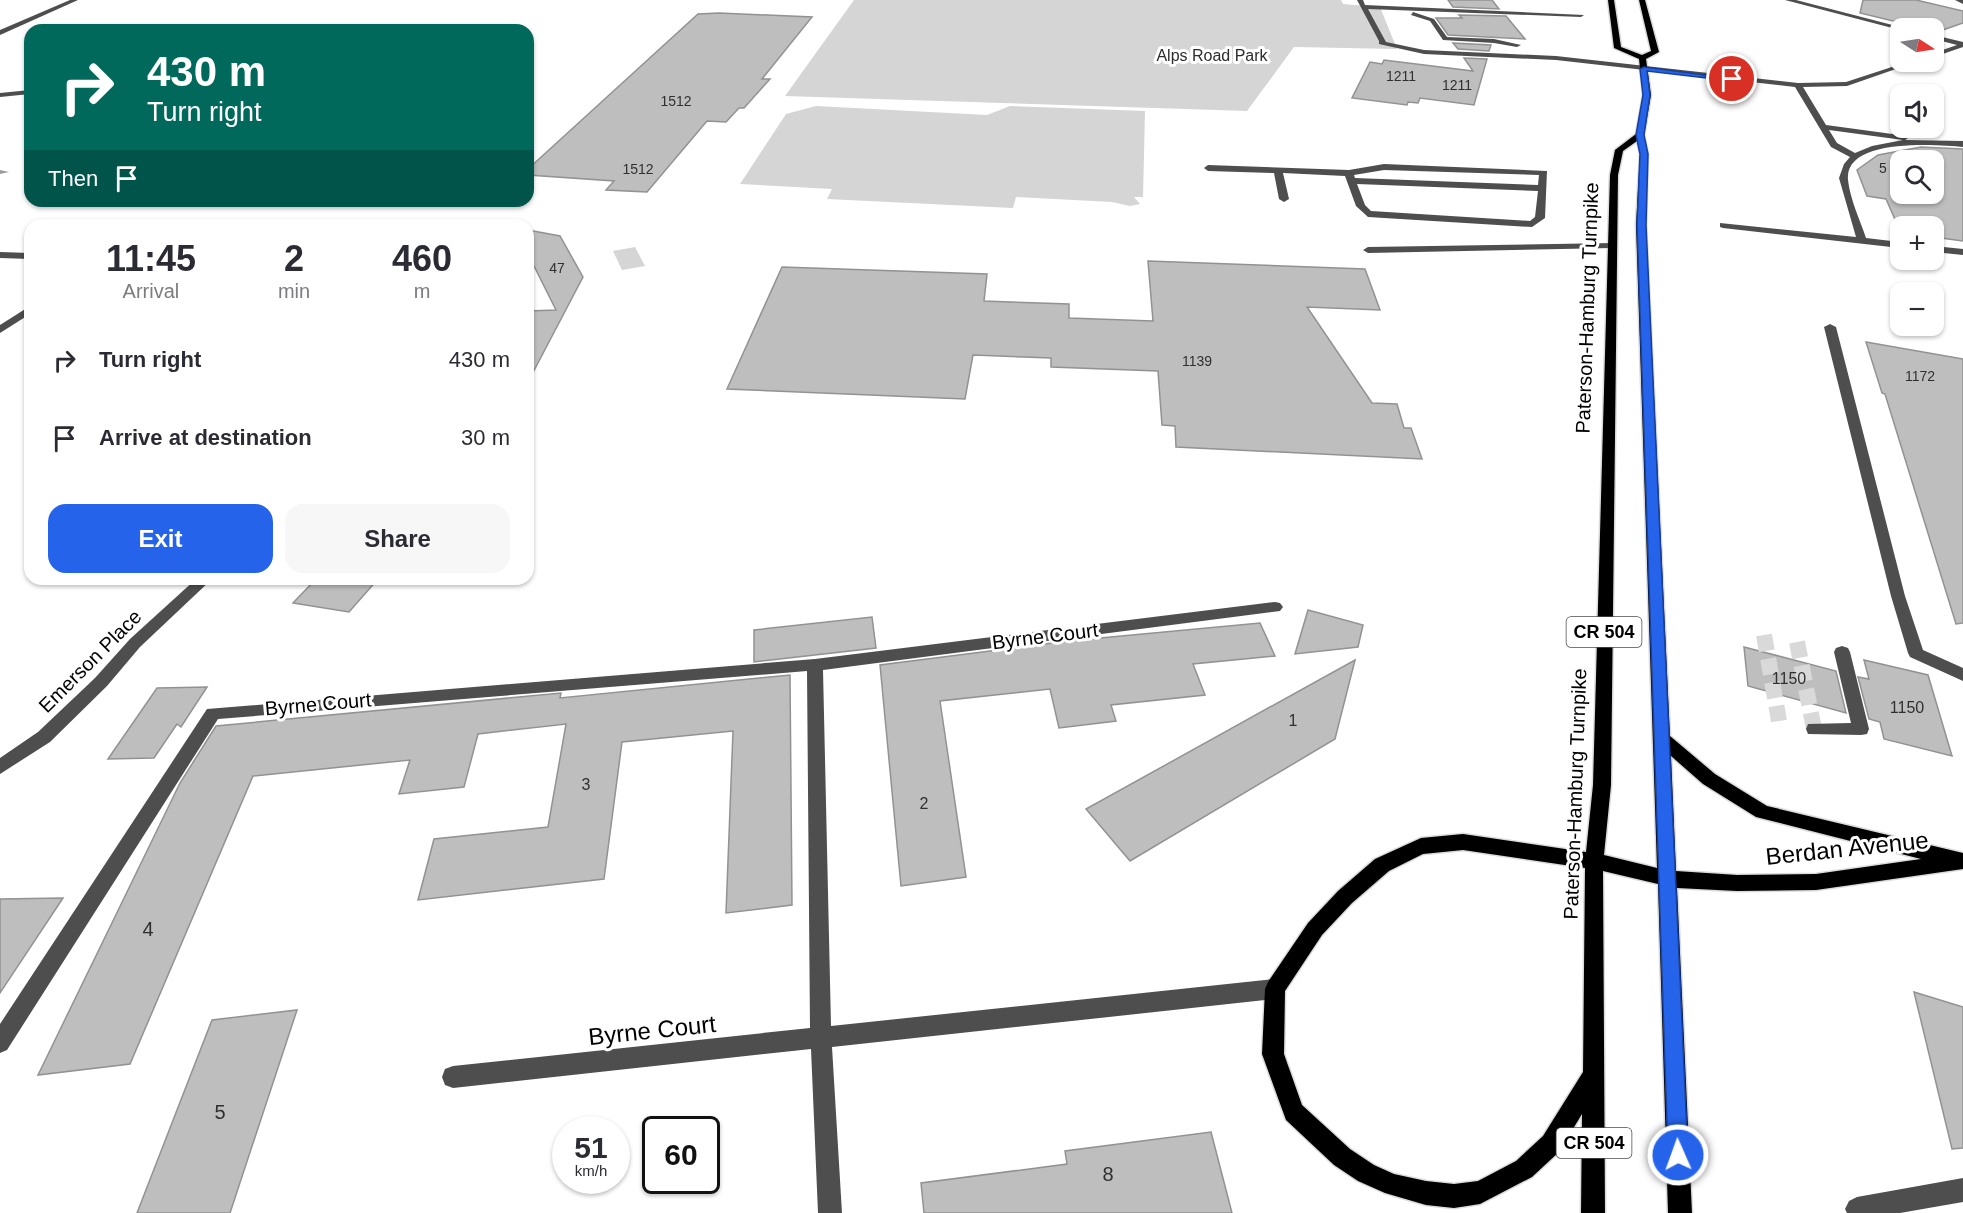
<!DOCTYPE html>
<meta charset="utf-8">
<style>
:root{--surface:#fff;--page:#f7f7f7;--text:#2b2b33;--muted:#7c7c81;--accent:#2563eb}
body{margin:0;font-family:Helvetica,sans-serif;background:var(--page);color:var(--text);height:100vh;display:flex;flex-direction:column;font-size:22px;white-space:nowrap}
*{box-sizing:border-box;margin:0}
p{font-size:20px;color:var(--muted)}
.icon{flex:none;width:33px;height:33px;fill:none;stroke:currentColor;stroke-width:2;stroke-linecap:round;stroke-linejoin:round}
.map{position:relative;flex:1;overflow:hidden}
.drawer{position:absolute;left:24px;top:219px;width:510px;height:366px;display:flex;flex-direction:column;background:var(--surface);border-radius:18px;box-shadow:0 2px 4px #0004}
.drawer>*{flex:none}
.banner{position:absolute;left:24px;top:24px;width:510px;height:183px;border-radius:18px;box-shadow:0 2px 4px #0004;background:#00695c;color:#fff;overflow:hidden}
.needle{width:39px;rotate:102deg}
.tools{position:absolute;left:1890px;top:18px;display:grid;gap:12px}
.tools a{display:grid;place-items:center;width:54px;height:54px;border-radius:12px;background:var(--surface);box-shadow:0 2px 4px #0004;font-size:30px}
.speed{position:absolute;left:552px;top:1116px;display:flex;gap:12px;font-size:30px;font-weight:700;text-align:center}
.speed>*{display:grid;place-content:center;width:78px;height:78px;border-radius:50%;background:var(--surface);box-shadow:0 2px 4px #0004;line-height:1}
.speed small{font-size:15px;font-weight:400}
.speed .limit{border:3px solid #111;border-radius:9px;background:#fff;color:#111}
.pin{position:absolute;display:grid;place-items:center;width:51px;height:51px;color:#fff;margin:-26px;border:3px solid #fff;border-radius:50%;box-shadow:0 2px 6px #0007}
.me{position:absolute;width:66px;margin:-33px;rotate:358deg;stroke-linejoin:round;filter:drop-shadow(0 0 4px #0008)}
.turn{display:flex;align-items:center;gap:21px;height:126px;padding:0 24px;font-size:27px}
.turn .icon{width:78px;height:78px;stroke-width:2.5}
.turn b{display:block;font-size:42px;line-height:51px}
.then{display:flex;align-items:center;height:57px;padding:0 24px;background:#0003;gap:12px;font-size:22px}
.eta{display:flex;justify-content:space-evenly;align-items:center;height:102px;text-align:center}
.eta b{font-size:36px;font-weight:800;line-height:42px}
.primary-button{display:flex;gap:12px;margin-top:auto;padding:12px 24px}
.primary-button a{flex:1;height:69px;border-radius:18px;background:var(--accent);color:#fff;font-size:24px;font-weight:800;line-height:69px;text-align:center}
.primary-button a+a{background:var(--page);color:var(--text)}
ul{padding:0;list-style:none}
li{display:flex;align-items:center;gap:18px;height:78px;padding:0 24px}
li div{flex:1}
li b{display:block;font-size:22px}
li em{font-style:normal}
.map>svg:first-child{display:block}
.green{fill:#d5d5d5}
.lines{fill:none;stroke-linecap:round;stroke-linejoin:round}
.stream{fill:#9c9c9c;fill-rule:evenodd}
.building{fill:#bebebe;stroke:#929292;stroke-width:1.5;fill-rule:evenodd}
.minor-tunnel{stroke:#d9d9d9;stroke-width:16;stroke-dasharray:16 8;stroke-linecap:butt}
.major-casing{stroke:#dbdbdb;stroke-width:3}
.minor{fill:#4e4e4e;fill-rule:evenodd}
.major{fill:#000;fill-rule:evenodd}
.route{fill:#2563eb;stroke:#184099;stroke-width:1.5}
.labels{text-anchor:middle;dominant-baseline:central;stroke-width:6;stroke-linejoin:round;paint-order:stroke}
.far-number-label{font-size:14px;fill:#303030}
.far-park-label{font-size:16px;fill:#2c2c2c;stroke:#fff}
.number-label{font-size:16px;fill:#303030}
.shield{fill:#fff;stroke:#4c4c4c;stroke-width:1.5}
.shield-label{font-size:18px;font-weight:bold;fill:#000}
.street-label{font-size:20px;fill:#000;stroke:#fff}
.near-number-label{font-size:20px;fill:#303030}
.near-street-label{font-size:24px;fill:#000;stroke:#fff}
</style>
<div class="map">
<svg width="1963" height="1213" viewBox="0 0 1963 1213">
<rect width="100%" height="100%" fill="#fff"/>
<g class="green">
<polygon points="854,0 1341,0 1343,4 1380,7 1397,49 1294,47 1247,111 785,96"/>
<polygon points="816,106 987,115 1010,106 1145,111 1143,197 1134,197 1140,204 1130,206 1112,202 1016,197 1013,208 827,199 832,189 740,184 786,114"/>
<polygon points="635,247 645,266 622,270 613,251"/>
</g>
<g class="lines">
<polygon class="stream" points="0,170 9,172 0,174"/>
</g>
<g class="building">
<polygon points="1448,0 1492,0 1499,9 1453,7"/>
<polygon points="1863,0 1916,0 1963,11 1963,23 1937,32 1934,28 1922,28 1860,13"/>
<polygon points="719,13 812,17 762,79 770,79 744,108 739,108 726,122 707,121 647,192 606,190 614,181 528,175 528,169 698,14"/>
<polygon points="1459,15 1506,16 1525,39 1448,35 1436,18 1462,18"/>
<polygon points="1453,43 1491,45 1489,51 1458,49"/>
<polygon points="1464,58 1487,59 1474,105 1420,98 1418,103 1408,102 1407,105 1352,98 1370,62 1382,64 1384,60 1473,71"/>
<path d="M1921 147 1963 149V241L1934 237V226H1900V231L1886 199 1867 196 1857 170 1878 155ZM1900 160H1934V194H1900Z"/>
<polygon points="528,230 560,236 583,277 528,382 528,311 556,310 528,254"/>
<polygon points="1148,261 1365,269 1380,310 1307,307 1372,403 1397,404 1404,428 1411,428 1422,459 1176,447 1175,426 1162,425 1158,371 1051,367 1051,358 973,355 965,399 727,389 782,267 987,274 984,301 1069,304 1069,318 1153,321"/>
<polygon points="1866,342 1963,359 1963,623 1956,624 1885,394 1882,393"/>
<polygon points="316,579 378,579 349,612 293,603"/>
<polygon points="1308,610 1363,625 1358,647 1295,654"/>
<polygon points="872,617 876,648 754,662 754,630"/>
<polygon points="1260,623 1275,656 1193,664 1205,695 1111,705 1116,721 1059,728 1050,689 940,701 966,877 901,886 880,665 1068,641"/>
<polygon points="1744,647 1836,671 1846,713 1748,686"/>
<polygon points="1355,660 1335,739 1130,861 1086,809"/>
<polygon points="1864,660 1928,675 1952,756 1884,739 1880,722 1869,719 1858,677 1869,679"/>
<polygon points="790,675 792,905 726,913 733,731 622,742 604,879 418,900 434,839 548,827 566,724 478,734 464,787 399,794 410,760 253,776 130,1064 38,1075 180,783 216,726 561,693 560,698"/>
<polygon points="207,687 181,727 177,724 154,758 108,759 157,688"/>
<polygon points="63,898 0,993 0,899"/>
<polygon points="1914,992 1963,1007 1963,1148 1952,1149"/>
<polygon points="297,1010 230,1213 137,1213 212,1020"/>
<polygon points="1211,1132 1232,1213 924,1213 921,1183 1067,1164 1065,1151"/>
</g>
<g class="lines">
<g class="minor-tunnel">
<polyline points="1764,635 1779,721"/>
<polyline points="1797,642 1814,729"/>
</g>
<defs>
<path id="major" d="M1608 0H1614L1621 47 1642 55 1651 51 1639 0H1645L1659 52 1646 59 1651 95 1644 135 1648 154 1646 225 1670 736 1715 774 1767 806 1963 853V869L1816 890 1737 891 1677 888 1692 1213H1668L1658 884 1603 871 1605 1213H1581L1582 1114 1559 1152 1532 1177 1480 1204 1454 1208 1426 1205 1385 1193 1358 1181 1334 1165 1286 1120 1262 1054 1265 989 1268 982 1308 923 1338 891 1375 859 1421 838 1463 834 1586 852 1593 785 1610 175 1615 150 1636 134 1643 95 1639 59 1614 48ZM1637 141 1640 154 1636 225 1657 868 1604 855 1611 785 1618 175 1623 151ZM1671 756 1703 784 1756 817 1921 859 1816 874 1737 875 1676 871ZM1463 850 1585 868 1583 1072 1543 1136 1516 1161 1478 1181 1454 1184 1426 1181 1394 1174 1374 1165 1350 1149 1302 1105 1284 1054 1285 991 1322 935 1352 903 1389 871 1423 854Z"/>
</defs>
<use href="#major" class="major-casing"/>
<g class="minor">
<polygon points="70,0 78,0 0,35 0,30"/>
<path d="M1357 0H1363L1365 5 1584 15 1581 17 1368 9 1386 42 1424 50 1556 56 1798 83 1846 82 1907 62H1916L1847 86 1803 87 1826 125 1907 136 1908 138 1905 140 1963 141V147C1939 145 1844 137 1848 180 1850 199 1860 220 1866 238L1900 242V248L1723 228 1720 227V223L1856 237 1839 178 1844 164 1850 157 1831 147 1795 87 1556 60 1424 54 1379 44V41ZM1829 130 1903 140 1872 146 1855 153 1837 143Z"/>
<polygon points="1785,0 1796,0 1904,28 1900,30"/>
<polygon points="1955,0 1963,0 1963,4"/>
<polygon points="1413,12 1434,19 1447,37 1494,39 1521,45 1517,47 1494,43 1443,40 1430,21 1411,15"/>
<polygon points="1934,35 1963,42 1963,47 1934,57 1934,53 1957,45 1934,39"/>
<polygon points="30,90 30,94 0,97 0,93"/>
<path d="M1384 164 1547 171 1545 218 1532 227 1368 217 1356 206 1345 176 1283 173 1289 199 1284 202 1279 199 1274 173 1208 171 1204 168 1208 165 1349 170ZM1384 170 1539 175 1538 185 1355 178 1354 175ZM1357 184 1538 191 1535 217 1530 221 1371 211 1365 205Z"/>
<polygon points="1614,243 1614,247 1611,248 1368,253 1363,250 1368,247"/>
<polygon points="1934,246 1963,249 1963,255 1934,252"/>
<polygon points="0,252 30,253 30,259 0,258"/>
<polygon points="30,306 30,314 0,333 0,325"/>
<polygon points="1830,324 1836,327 1905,596 1923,650 1963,668 1963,681 1910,657 1908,653 1891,596 1824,327"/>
<polygon points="196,579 212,579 140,647 107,686 50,742 0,774 0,758 38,732 95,678 130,639"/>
<polygon points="1275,602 1280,603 1283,607 1280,611 823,670 831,1026 1275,979 1282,982 1285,989 1282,996 1275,999 832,1047 842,1213 818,1213 811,1049 453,1088 445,1085 442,1077 445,1069 453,1066 810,1028 807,671 218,719 7,1050 0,1053 0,1024 207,709 815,659"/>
<polygon points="1842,646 1848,648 1850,652 1869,729 1867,734 1861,735 1808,734 1806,729 1808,724 1851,723 1834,652 1836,648"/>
<polygon points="1963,1178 1963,1202 1900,1213 1847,1213 1845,1209 1849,1201 1857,1197"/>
</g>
<use href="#major" class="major"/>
</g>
<polygon class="route" points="1644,67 1736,79 1732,81 1647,71 1650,95 1644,135 1648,154 1646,225 1688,1155 1685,1162 1678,1165 1671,1162 1668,1155 1637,225 1640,154 1636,135 1643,95 1640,69"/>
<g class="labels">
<g class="far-number-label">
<text x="1401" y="76">1211</text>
<text x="1457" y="85">1211</text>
<text x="676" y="101">1512</text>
<text x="1883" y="168">5</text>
<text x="638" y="169">1512</text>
<text x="557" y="268">47</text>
<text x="1197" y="361">1139</text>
<text x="1920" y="376">1172</text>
</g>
<g class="far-park-label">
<text x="1212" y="55">Alps Road Park</text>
</g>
<g class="number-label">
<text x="1789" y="678">1150</text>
<text x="1907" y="707">1150</text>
<text x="1293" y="720">1</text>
<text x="586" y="784">3</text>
<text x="924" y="803">2</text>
</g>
<g class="shield">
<rect x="1566.5" y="617" width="75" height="30" rx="4.5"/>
<rect x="1556.5" y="1128" width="75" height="30" rx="4.5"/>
</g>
<g class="shield-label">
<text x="1604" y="632">CR 504</text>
<text x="1594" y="1143">CR 504</text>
</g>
<g class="street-label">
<text transform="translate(1587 308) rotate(-88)">Paterson-Hamburg Turnpike</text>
<text transform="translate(1045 636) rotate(-7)">Byrne Court</text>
<text transform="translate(90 661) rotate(-45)">Emerson Place</text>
<text transform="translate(318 704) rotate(-5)">Byrne Court</text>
<text transform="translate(1575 794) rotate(-88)">Paterson-Hamburg Turnpike</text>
</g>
<g class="near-number-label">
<text x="148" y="929">4</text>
<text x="220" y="1112">5</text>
<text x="1108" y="1174">8</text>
</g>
<g class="near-street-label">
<text transform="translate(1847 848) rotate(-6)">Berdan Avenue</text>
<text transform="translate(652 1030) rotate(-6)">Byrne Court</text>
</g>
</g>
</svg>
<div class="tools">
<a><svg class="needle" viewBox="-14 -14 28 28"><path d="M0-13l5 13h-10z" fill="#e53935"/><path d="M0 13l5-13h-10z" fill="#7c7c81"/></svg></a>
<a><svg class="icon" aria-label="sound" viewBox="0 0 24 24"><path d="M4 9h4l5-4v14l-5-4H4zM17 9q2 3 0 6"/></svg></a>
<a><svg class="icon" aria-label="search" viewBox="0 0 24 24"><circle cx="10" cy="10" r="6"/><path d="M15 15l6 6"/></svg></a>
<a>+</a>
<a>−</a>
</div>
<div class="speed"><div>51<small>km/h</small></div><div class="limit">60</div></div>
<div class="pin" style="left:1732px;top:79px;background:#d93025"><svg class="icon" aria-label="arrive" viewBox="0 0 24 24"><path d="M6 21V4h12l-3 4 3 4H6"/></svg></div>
<svg class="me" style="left:1678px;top:1155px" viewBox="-20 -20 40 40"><circle r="17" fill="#2563eb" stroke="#fff" stroke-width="3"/><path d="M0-11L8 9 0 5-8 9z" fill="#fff"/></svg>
<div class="banner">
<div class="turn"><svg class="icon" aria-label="right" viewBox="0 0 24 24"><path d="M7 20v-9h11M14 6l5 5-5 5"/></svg><div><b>430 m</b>Turn right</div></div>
<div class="then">Then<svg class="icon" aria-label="arrive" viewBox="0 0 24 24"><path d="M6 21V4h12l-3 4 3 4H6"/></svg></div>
</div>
<section class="drawer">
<div class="eta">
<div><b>11:45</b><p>Arrival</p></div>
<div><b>2</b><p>min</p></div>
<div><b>460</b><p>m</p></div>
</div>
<ul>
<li><svg class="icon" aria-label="right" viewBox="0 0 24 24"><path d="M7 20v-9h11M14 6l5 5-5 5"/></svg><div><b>Turn right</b></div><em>430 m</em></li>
<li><svg class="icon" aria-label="arrive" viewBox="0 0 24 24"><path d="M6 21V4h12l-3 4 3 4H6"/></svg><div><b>Arrive at destination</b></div><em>30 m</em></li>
</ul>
<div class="primary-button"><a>Exit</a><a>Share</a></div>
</section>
</div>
